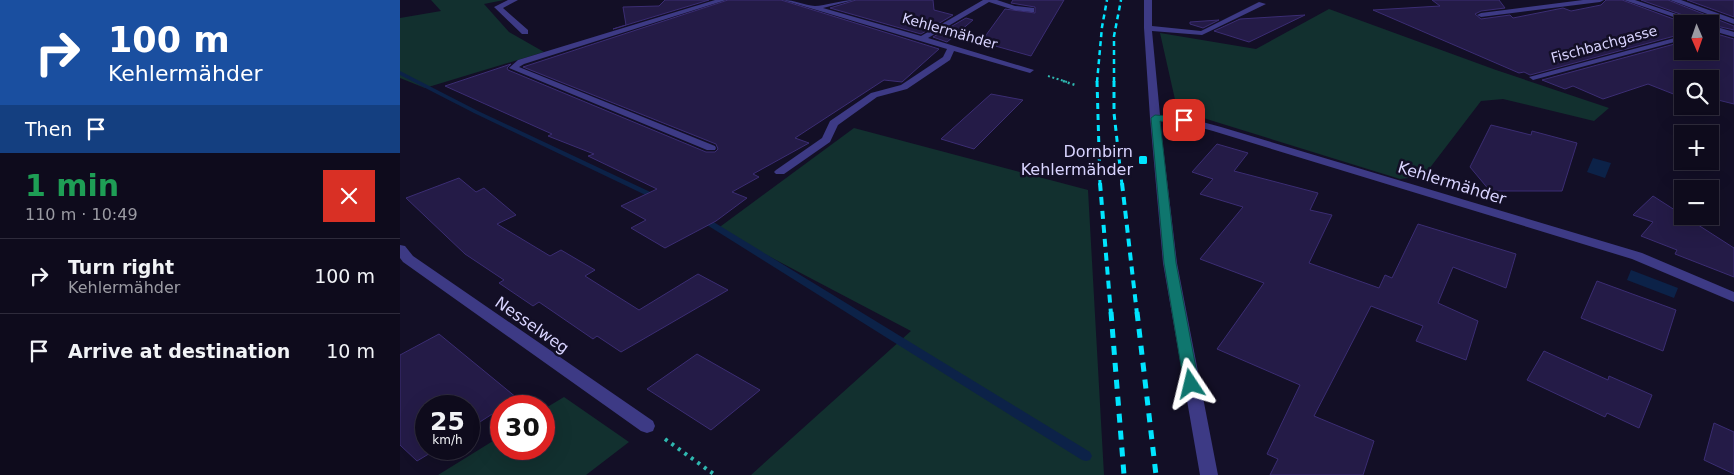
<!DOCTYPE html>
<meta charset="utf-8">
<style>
:root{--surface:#0e0b1c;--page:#171425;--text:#f1f3f6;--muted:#9b9ba3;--line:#2e2b3b}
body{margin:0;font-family:"DejaVu Sans",sans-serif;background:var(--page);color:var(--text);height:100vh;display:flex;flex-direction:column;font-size:19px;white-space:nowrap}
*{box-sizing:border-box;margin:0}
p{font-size:16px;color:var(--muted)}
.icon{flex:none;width:28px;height:28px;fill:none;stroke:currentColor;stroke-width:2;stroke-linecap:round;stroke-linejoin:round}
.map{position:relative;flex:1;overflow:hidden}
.panel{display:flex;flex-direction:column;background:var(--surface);width:400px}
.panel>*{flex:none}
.banner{background:#1a4fa0;color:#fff;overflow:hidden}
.needle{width:32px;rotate:178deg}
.tools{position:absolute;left:1274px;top:15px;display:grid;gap:10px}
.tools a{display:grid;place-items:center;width:45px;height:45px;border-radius:0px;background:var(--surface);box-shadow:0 5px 20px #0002,0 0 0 1px var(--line);font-size:25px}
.speed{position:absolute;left:15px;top:395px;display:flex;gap:10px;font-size:25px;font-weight:700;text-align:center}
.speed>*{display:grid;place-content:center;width:65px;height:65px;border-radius:50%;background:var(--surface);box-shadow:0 5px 20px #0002,0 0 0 1px var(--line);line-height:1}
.speed small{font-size:12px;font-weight:400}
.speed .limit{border:8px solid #d22;background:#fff;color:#111}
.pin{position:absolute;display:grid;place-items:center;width:42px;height:42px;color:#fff;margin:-21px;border-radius:10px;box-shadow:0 2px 8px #0006}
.me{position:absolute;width:55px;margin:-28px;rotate:350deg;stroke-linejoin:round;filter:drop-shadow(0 0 4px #0008)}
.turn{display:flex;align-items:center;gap:18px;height:105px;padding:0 25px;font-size:22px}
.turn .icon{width:65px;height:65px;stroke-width:2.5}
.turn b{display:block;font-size:35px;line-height:42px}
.then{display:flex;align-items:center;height:48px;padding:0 25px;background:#0003;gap:10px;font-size:19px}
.round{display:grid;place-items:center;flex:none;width:52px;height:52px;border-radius:0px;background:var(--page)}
.summary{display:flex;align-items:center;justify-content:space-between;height:85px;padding:0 25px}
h1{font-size:30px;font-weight:700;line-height:38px;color:#1e9e55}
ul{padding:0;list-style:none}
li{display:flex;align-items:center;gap:15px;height:75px;padding:0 25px;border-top:1px solid var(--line)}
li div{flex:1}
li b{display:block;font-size:19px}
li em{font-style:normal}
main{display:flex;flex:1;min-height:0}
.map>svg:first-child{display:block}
.green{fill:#12302f}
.water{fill:#0c2248}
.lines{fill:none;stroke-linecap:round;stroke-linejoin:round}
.stream{fill:#0c2248;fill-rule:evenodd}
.building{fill:#241b47;stroke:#3b2d73}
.path-far2{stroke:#2fb8b0;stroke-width:2;stroke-dasharray:2 2.5;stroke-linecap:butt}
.path-far1{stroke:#2fb8b0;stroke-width:2.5;stroke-dasharray:2 3;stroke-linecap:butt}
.path{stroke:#2fb8b0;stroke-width:4;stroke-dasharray:3 5;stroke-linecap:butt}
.minor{fill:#3d3a85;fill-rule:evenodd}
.rail-far3{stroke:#00e5ff;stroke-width:2.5;stroke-dasharray:5 4;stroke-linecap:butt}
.rail-far2{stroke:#00e5ff;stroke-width:3;stroke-dasharray:6 5;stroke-linecap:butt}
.rail-far1{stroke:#00e5ff;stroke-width:4;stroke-dasharray:8 6;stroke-linecap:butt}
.rail{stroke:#00e5ff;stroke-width:5;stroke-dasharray:9 8;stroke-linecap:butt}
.route{fill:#0f766e;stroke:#0a4d48}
.poi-dot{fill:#00e5ff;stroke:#130f26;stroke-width:2}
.labels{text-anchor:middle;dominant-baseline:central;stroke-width:5;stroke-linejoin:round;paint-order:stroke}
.far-street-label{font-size:14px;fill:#d9d4ff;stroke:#130f26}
.poi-label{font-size:16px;fill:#d9d4ff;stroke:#130f26;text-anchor:end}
.street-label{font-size:16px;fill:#d9d4ff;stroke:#130f26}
</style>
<main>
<section class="panel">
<div class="banner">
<div class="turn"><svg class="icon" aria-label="right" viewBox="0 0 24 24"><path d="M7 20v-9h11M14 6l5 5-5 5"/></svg><div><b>100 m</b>Kehlermähder</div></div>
<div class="then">Then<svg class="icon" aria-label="arrive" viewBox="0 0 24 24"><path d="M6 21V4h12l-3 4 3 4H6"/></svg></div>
</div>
<div class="summary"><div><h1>1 min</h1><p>110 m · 10:49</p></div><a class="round" style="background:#d93025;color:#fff"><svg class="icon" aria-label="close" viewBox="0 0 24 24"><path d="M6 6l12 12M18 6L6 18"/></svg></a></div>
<ul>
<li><svg class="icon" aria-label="right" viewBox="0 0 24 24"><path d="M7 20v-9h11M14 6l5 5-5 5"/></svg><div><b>Turn right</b><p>Kehlermähder</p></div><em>100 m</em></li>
<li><svg class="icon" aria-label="arrive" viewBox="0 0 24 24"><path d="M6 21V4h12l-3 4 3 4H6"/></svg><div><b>Arrive at destination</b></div><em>10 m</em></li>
</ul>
</section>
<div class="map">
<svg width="1334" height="475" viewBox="0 0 1334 475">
<rect width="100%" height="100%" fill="#130f26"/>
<g class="green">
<polygon points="31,0 104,0 84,4 109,32 144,52 25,88 0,78 0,18 41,11"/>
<polygon points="929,9 1096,70 1209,108 1194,121 1103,99 1081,101 1029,169 1018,177 1000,179 813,121 788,113 776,104 760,33 856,49"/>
<polygon points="454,128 688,190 704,475 351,475 511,331 317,229"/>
<polygon points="164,397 229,442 186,475 38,475 101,436 101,449 144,449 144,409"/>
</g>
<g class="water">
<polygon points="1193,158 1211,163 1205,178 1187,172"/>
<polygon points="1231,270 1278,288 1274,298 1227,280"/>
</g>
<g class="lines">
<g class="stream">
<polygon points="0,71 78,111 263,198 262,200 256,200 74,113 0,75"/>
<polygon points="302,215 690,452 692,456 690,460 686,461 682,460 299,220 298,218"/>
</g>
</g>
<g class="building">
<polygon points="265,0 309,0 213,29 226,25 223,7 259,6"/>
<polygon points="328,0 381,0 539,49 502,82 484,80 395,138 409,143 353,174 359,177 332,192 347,198 316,221 265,248 231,228 246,220 221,206 257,189 188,156 194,154 148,136 152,134 45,86 111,64 107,68 108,70 306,152 315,152 318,149 316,144 123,67"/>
<polygon points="456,0 533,0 534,10 553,15 521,34 430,8"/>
<polygon points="613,0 664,0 631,56 581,42 605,9 635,13 635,7 611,3"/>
<polygon points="1032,0 1099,0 1105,8 1081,11 1075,14 1081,19 1110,15 1113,18 1163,8 1171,11 1201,5 1206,0 1222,0 1287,24 1282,24 1282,34 1130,75 1124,72 1119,73 973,10 1040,6"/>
<polygon points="1241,0 1268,0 1334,26 1334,30 1308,24"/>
<polygon points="1287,0 1334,0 1334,17"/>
<polygon points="905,15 849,42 814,31 840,19"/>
<polygon points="566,18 573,20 547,42 533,37"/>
<polygon points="819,20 803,28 790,24 790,22"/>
<polygon points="1310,32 1334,39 1334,104 1310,98 1310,79 1282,79 1282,96 1281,97 1248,84 1203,99 1173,86 1165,89 1142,80 1282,42 1282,51 1310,51"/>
<polygon points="591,94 623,100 574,149 541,139"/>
<polygon points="1091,125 1131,135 1132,131 1177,143 1162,191 1090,191 1070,167"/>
<polygon points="817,144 848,153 834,171 918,193 910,210 932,215 909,263 979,288 985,275 992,278 1018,224 1116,254 1106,288 1053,267 1038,303 1078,321 1066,360 1016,341 1023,326 971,306 914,416 974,441 963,475 870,475 878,459 867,454 900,385 817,349 864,283 800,259 843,207 800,194 813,179 792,172"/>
<polygon points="59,178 76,192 84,188 116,215 97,224 150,256 161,250 195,270 185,276 239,310 298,274 328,290 221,352 197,336 193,339 139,302 133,306 99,283 104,280 65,254 6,198"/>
<polygon points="1253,196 1334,248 1334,277 1275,254 1277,250 1241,236 1253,222 1233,215"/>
<polygon points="1197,281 1276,310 1263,351 1181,318"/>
<polygon points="39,334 117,398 69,429 69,406 26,406 26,449 37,449 17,461 0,445 0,355"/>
<polygon points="1144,351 1208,380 1209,376 1252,395 1239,428 1207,413 1205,417 1127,380"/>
<polygon points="297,354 360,390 311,430 247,389"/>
<polygon points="1314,423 1334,432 1334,474 1304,460"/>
</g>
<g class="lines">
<polyline class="path-far2" points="648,76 667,82"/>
<polyline class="path-far1" points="663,81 675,85"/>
<polyline class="path" points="265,439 315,475"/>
<g class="minor">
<polygon points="108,0 118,0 103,8 128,30 128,34 122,34 94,7"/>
<polygon points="315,0 326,0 124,64 119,67 315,146 316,148 315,150 307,150 109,68 118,60"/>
<path d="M383 0C395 0 404 5 415 6 425 6 441 0 454 0L423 8 521 36 583 0H597L615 6 634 8V12H631L614 10 589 2 528 38 634 70 630 73 554 51 550 60 507 89 477 97 438 125 430 142 384 174H376L374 172 376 170 422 138 430 121 471 93 501 85 543 57 547 49Z"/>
<polygon points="744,0 752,0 752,26 801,31 859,2 866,4 802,35 752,31 760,115 784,117 821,127 1242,253 1334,292 1334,302 1232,259 813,131 784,123 760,121 777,263 818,475 800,475 763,263 750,118 744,28"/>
<polygon points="1183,0 1204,0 1200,2 1081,17 1077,15 1081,13"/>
<polygon points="1224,0 1235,0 1306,24 1294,24"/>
<polygon points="1270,0 1281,0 1334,19 1334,24"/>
<polygon points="1310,25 1334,32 1334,37 1310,30"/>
<polygon points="1282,36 1282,40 1133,80 1129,77"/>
<polygon points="0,245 5,246 13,256 253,421 255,426 253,431 247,433 241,431 3,262 0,258"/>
</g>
<g class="rail-far3">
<polyline points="697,82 702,27 707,0"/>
<polyline points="714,82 714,36 721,0"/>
</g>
<g class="rail-far2">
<polyline points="697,81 700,185"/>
<polyline points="714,81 714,113 722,185"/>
</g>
<g class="rail-far1">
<polyline points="700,183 711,314"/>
<polyline points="722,183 737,314"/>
</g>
<g class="rail">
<polyline points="711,312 724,475"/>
<polyline points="737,312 756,475"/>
</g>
</g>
<polygon class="route" points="755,115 784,117 789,120 784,123 760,121 776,263 799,384 796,388 791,390 786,388 784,384 764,263 751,118"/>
<rect class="poi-dot" x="738" y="155" width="10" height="10" rx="2.5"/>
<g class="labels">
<g class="far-street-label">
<text transform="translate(550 31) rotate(16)">Kehlermähder</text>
<text transform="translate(1204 44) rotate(-15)">Fischbachgasse</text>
</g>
<g class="poi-label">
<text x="733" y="151">Dornbirn<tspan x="733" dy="18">Kehlermähder</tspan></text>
</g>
<g class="street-label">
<text transform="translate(1052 183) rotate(17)">Kehlermähder</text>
<text transform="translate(132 325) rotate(35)">Nesselweg</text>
</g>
</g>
</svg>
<div class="tools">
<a><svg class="needle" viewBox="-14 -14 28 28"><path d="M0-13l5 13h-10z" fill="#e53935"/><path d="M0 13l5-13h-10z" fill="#9b9ba3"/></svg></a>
<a><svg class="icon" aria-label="search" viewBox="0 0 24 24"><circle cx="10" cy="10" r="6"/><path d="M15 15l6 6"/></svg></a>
<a>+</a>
<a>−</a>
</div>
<div class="speed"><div>25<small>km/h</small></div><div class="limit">30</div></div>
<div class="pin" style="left:784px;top:120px;background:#d93025"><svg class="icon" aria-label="arrive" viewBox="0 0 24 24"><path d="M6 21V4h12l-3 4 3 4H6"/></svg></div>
<svg class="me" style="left:791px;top:384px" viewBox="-20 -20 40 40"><path d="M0-17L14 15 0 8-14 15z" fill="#0f766e" stroke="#fff" stroke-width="4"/></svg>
</div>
</main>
